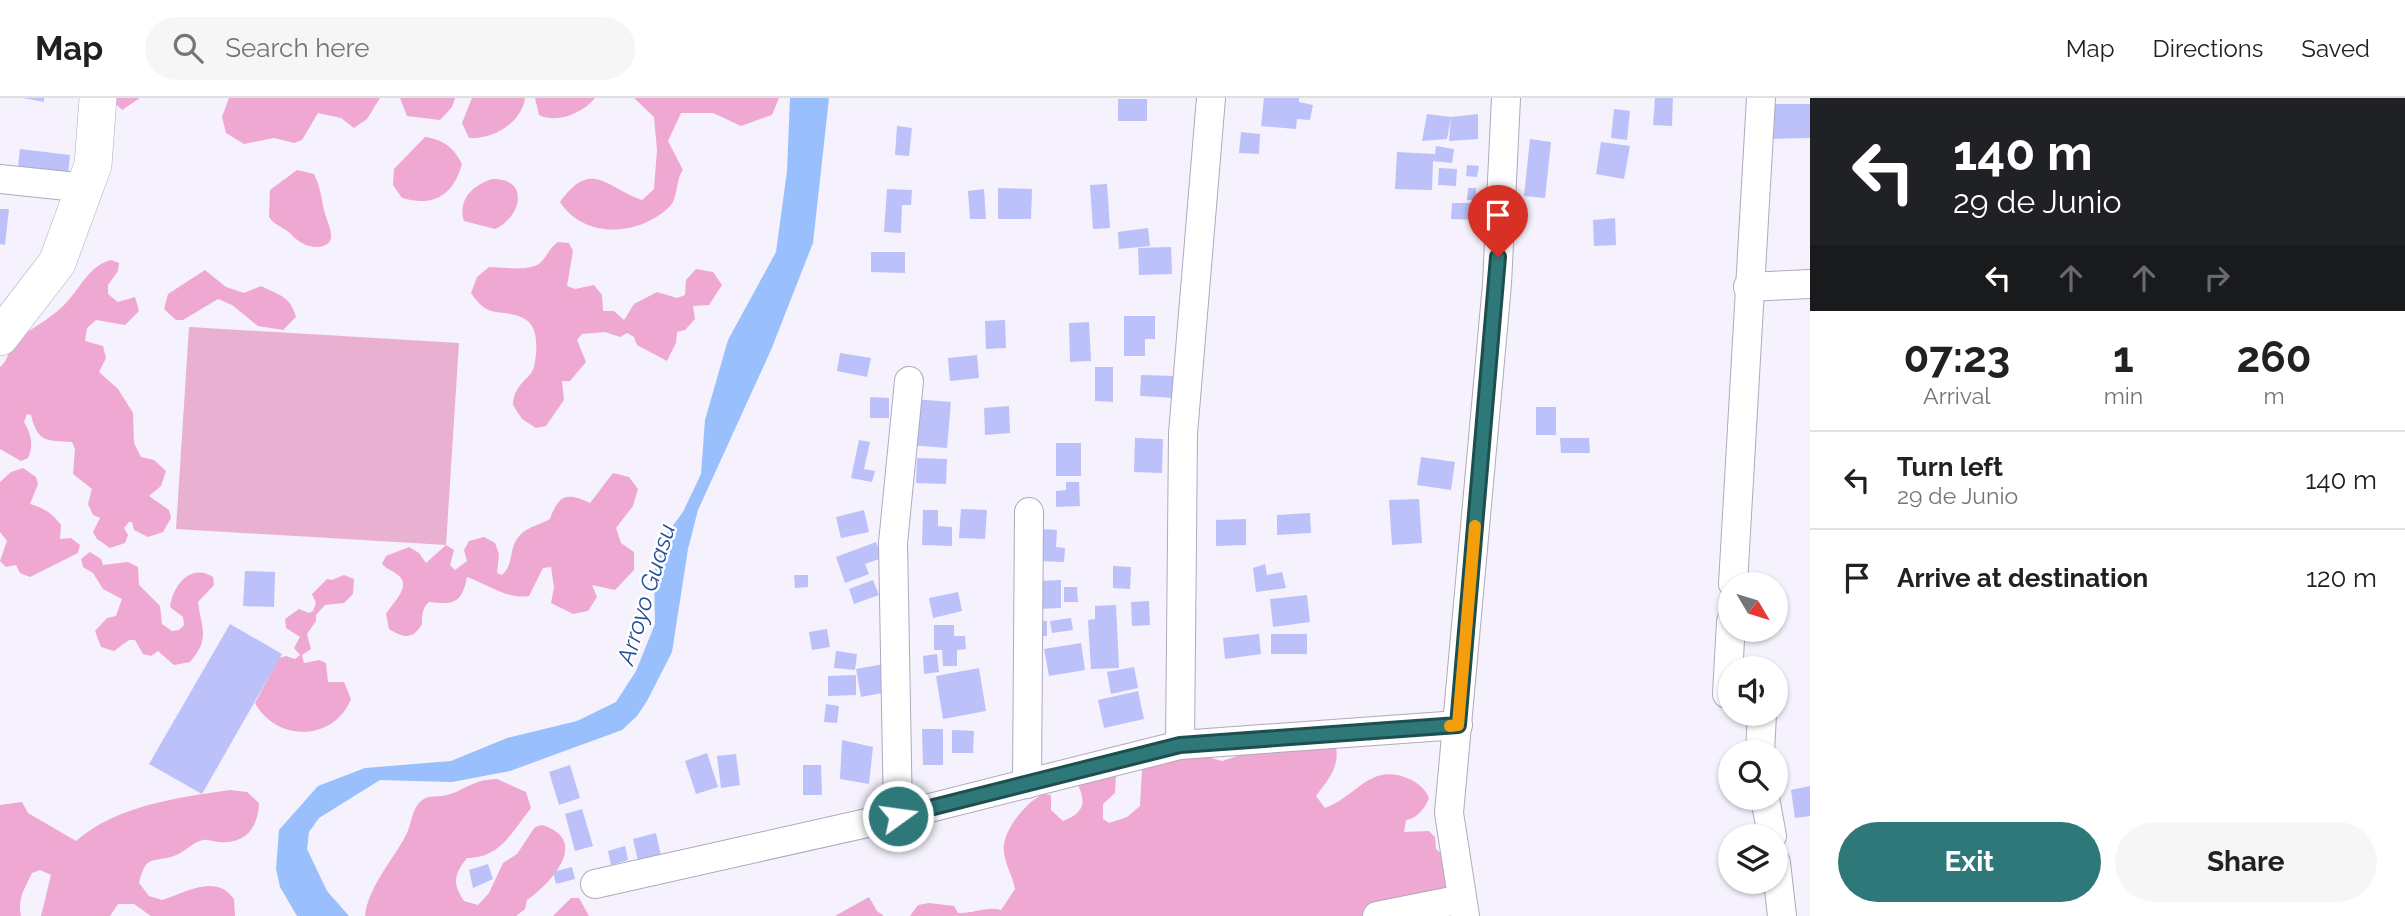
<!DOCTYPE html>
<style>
:root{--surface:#fff;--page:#f6f6f6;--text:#202124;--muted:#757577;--line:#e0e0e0;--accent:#2e787a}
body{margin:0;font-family:Raleway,sans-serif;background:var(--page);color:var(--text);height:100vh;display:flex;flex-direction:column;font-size:26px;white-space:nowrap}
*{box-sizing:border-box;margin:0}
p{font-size:23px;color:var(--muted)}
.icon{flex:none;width:38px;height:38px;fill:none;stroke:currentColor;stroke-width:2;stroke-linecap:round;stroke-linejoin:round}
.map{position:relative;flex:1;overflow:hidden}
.sheet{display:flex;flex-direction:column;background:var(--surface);width:595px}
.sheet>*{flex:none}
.top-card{background:#202124;color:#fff;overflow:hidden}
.needle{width:46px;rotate:128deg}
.buttons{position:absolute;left:1718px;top:474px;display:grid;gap:14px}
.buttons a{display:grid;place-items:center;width:70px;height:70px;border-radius:50%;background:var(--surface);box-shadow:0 2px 5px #0004;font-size:35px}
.pin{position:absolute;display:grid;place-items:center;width:60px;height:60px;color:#fff;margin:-72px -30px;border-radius:50% 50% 50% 0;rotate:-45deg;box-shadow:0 0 7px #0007}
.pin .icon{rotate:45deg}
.me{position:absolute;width:77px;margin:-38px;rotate:76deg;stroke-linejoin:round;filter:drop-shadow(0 0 5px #0008)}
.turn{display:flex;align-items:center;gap:24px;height:147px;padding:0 28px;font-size:32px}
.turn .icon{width:91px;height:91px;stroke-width:2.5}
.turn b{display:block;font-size:49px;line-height:60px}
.lanes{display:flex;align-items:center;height:66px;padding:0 28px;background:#0003;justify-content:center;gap:35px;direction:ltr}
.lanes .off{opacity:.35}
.eta{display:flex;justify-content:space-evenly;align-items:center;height:119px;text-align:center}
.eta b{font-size:42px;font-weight:700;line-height:49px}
.cta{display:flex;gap:14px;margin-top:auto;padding:14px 28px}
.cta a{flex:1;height:80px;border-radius:42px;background:var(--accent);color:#fff;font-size:28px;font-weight:700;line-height:80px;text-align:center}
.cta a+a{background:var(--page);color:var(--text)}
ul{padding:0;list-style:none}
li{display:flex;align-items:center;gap:21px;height:98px;padding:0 28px;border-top:2px solid var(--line)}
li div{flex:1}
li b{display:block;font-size:26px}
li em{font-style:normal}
header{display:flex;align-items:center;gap:42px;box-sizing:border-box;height:98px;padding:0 35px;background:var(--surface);border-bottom:2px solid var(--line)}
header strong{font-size:33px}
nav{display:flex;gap:38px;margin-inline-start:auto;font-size:24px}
.search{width:490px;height:63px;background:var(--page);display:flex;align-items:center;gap:18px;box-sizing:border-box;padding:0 24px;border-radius:38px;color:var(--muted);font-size:26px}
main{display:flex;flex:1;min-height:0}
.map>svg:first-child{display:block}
.green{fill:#e9b0d1}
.forest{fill:#efa8d2}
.water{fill:#99bffd}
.building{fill:#bcc1f9}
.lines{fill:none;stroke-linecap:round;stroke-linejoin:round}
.minor-casing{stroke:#b0a9bc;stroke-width:30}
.major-casing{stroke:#b0a9bc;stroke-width:38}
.minor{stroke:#fff;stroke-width:28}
.major{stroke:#fff;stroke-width:37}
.route-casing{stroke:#1e4e4f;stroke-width:18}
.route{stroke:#2e787a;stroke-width:12}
.slow{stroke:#f59e0b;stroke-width:12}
.labels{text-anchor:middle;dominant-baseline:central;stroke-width:5;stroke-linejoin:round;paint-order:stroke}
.water-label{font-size:24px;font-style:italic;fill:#234e96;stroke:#fff}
</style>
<header>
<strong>Map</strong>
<div class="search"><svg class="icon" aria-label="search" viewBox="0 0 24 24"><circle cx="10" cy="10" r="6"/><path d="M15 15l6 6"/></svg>Search here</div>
<nav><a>Map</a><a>Directions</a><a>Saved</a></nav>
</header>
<main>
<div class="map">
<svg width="1810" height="818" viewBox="0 0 1810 818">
<rect width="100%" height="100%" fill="#f5f1fd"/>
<polygon class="green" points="189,229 459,245 446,447 176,431"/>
<g class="forest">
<polygon points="110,0 140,0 122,12"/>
<polygon points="229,0 380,0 367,21 354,30 341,20 318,15 302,42 294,45 274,40 244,46 226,35 222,19"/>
<polygon points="400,0 455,0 452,9 440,22 407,18"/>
<path d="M472 0H525C522 24 493 42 469 40L462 25Z"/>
<path d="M535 0H595C583 15 557 26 539 17Z"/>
<path d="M634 0H779L772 17 741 28 713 15H681L668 43 683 72C674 84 680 101 667 111 636 139 583 140 560 104 592 60 606 90 642 102L654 91 657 52 654 19Z"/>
<path d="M425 39C444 42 453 49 462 66 453 98 433 109 402 100L393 87 394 71Z"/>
<path d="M297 72 314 76C322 92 321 103 326 119 330 131 338 146 319 149 308 150 298 144 291 136 284 129 275 128 269 119L270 92Z"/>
<path d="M492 81C530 80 522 119 495 131L464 123C457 102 473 87 492 81Z"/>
<path d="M558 144 569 145 573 153 567 188 575 191 594 187 602 197 603 213H614L624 222 634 206 657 194 677 200 685 197 686 182 696 171 713 174 722 187 709 207 693 208 695 221 685 232 677 234 676 245 667 263 637 247 634 239 627 235 620 239 605 234 582 236 577 242 586 264 570 283H562L564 302 546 328 536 330 522 321 513 307C514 285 530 282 534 269 537 255 540 227 523 220 499 209 490 223 471 195L477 179 489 169C503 169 529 174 540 165 547 159 549 150 558 144Z"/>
<path d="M111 162 119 165 118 173 108 187V196L118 204 135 199 139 213 125 227 96 222 87 230 85 243 103 248 106 260 99 274 118 291 133 315 134 345 141 359 154 362 166 373 161 388 149 398 169 412 171 420 163 434 148 439 134 432 132 424H129L124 430 128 437 125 445 110 450 97 441 93 434 100 420 93 417 88 406 92 391 73 376 75 351 72 344C48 342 38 346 31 317L27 316 24 324C31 336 34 347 28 360L21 363 0 351V269C9 262 8 250 17 242 31 230 51 221 65 206 80 191 89 167 111 162Z"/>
<path d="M205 172 226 189 244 195 261 188C278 197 290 197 296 219L283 232 258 228 232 207 218 201 183 222H176L164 211 168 196Z"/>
<path d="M23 370 36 379 38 386 30 406C44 410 52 415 61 427L60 441 71 440 80 447 78 455 30 479 20 475 16 467 6 469 0 463 7 443 0 434V384L11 374Z"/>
<path d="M613 375 629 379 638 391 633 408 616 430 621 445 634 454V472L615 492 592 487 597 499 588 513 573 516 551 505 554 489 551 469 543 470 529 498C508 502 485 485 467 479 462 506 453 507 429 504 422 510 422 518 422 526 413 542 403 540 389 531L386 516C391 507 409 491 401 480 397 474 387 472 382 466L386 458 409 449 419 455 426 465 446 447 454 452 450 467 455 472 467 463 464 452 469 443 484 439 495 445 499 456 497 475 502 477C515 465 508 449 520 437 529 428 540 427 550 421 558 398 566 393 590 405Z"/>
<path d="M90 454 101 461 103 467 128 464 138 469 139 487 160 508 162 526 172 533 179 532 184 527 183 519 170 509C173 487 191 465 213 479L214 487 198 504C201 529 211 541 190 564L174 567 158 553 151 558 143 556 135 542H129L114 553 101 549 95 533 107 520 116 518 122 501 103 491 93 475 83 469 81 461Z"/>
<path d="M344 477 354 481 353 496 344 505 325 507 316 517V523L307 536 311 551 302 557 304 565 319 562 326 565 328 584H344L351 601C334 644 276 644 255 605L279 560 286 558 295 561 300 557 294 550 300 539 286 530 285 521 299 511 309 515 313 513 316 505 312 496 327 481 332 482Z"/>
<path d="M1334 641C1342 666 1331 678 1316 698L1325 710C1358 698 1370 664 1409 681 1419 685 1425 691 1429 700 1425 710 1418 720 1406 722L1404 734 1429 733 1435 739 1436 751 1446 759 1452 812 1450 818H910L918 807 929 805 954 808 958 815C973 816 987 808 1001 812L1015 791C1013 778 1005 767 1004 754 1001 734 1025 705 1043 696L1051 697V712L1063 723C1084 715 1087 705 1077 685L1116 675 1115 695 1103 706V721L1109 725 1127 719 1140 708 1142 672 1157 658 1175 650 1222 663 1256 652Z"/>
<path d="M497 681 526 694 531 710C512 734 500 760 467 760 454 776 452 786 464 803L478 807 489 795 503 765 517 756 535 729 542 727C591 742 551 785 527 802L525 811 516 818H365C368 789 393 762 406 737 412 726 411 712 421 703 430 696 437 700 447 697 468 691 471 682 497 681Z"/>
<path d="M230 692 247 694 259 705C258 730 246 746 219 744 214 744 207 741 203 742 192 744 184 755 174 758 152 765 146 756 139 785L149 798 162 802C186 795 215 775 234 801L235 818H151L134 806H118L110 818H41L51 777 40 772 32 775C25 790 17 801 21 818H0V707L22 704 28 715 76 743C118 707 176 700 230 692Z"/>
<polygon points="869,799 877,813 884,818 835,818"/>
<polygon points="571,800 579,800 589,818 553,818"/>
</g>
<polygon class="water" points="790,0 829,0 813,145 771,252 698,412 688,451 672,554 647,603 637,618 622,632 510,673 452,684 380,682 319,720 309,734 307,751 327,793 349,818 297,818 280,789 276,771 279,732 318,688 365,670 451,663 507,640 577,623 616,604 636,573 655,526 654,475 665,438 683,414 701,376 705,322 728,242 776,154 787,73"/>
<g class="building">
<polygon points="23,0 44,0 44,4"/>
<polygon points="1264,0 1299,0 1299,4 1313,7 1310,22 1297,21 1296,31 1261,28"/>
<polygon points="1655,0 1673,0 1672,28 1653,27"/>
<rect x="1118" y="1" width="29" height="22"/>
<polygon points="1772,6 1810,6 1810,40 1773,41"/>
<polygon points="1614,11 1630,13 1627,42 1611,40"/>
<polygon points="1427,16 1451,19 1447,41 1422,43"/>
<polygon points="1478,16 1478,41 1449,43 1451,19"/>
<polygon points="897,28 912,30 909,58 895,57"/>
<polygon points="1241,34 1260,36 1259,56 1239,55"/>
<polygon points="1530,41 1551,44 1545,100 1524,98"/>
<polygon points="1601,44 1630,48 1624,81 1596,76"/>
<polygon points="1436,48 1454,51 1452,65 1433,63 1432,92 1395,91 1397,54 1435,56"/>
<polygon points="20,51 70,57 67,90 16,85"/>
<polygon points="1467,67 1479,68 1477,79 1466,78"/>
<polygon points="1439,70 1457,71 1456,88 1438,87"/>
<polygon points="1107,86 1110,130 1093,131 1090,87"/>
<polygon points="998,90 1032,91 1031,121 998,121"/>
<polygon points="1468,90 1476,90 1476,102 1467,102"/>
<polygon points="887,91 912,92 911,107 902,107 901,135 884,134"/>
<polygon points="984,91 986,121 970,121 968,93"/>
<polygon points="1452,105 1475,105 1475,122 1451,121"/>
<polygon points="0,111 9,111 5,147 0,146"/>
<polygon points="1615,120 1616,147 1594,148 1593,122"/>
<polygon points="1148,130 1150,148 1119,151 1118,134"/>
<polygon points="1171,149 1172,176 1139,177 1138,150"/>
<polygon points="871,154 905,154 905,175 871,174"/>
<polygon points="1124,218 1155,218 1155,241 1145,241 1145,258 1124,258"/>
<polygon points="1005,222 1006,250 986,251 985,223"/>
<polygon points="1089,224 1091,263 1070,264 1069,225"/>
<polygon points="840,255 871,260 867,279 837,273"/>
<polygon points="977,257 979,280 950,283 948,260"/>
<polygon points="1095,269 1113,269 1113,304 1095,303"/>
<polygon points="1141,277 1175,278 1174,300 1140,298"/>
<polygon points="870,299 889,300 889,320 870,320"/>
<polygon points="913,301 951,304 947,350 909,347"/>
<polygon points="1009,308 1010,335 985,337 984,310"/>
<rect x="1536" y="309" width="20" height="28"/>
<polygon points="1135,340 1163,341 1162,375 1134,374"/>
<polygon points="1560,340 1589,340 1590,355 1561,355"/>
<polygon points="859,342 870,344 864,371 875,373 872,384 851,380"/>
<rect x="1056" y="345" width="25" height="33"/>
<polygon points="1421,359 1455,364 1451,392 1417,387"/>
<polygon points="917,360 947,361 946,386 916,385"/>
<polygon points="1066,384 1079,384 1080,408 1056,409 1056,393 1066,392"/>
<polygon points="1419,401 1422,445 1392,447 1389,402"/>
<polygon points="961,411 987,412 985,441 959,440"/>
<polygon points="864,412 869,434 841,440 836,419"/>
<polygon points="923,412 938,412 938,428 952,429 952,448 922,447"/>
<polygon points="1310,415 1311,435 1277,437 1277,417"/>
<polygon points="1246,421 1246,447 1216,448 1216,422"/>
<polygon points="1041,431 1057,432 1056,449 1065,450 1064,464 1040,463"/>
<polygon points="876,444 882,460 865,466 869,476 845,485 836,459"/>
<polygon points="1265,466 1267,477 1282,474 1286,490 1256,494 1253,470"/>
<polygon points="1113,468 1131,469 1130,491 1113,490"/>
<polygon points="245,473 275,474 274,509 243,508"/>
<polygon points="794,477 808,477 808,489 795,490"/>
<polygon points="873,482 879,497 854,506 849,491"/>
<polygon points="1061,482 1061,510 1038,511 1038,483"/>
<polygon points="1064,489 1077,489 1078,504 1064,504"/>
<polygon points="958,494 962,513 933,520 929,500"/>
<polygon points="1307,497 1310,524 1273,529 1270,501"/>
<polygon points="1149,503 1150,527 1132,528 1131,504"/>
<polygon points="1116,507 1119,570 1091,571 1088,522 1095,521 1095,508"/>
<polygon points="1071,520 1073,532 1052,535 1050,523"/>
<polygon points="1037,523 1047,523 1047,538 1037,539"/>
<polygon points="230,526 282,556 202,696 149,666"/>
<polygon points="934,527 954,527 954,538 965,538 966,551 957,552 957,568 943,568 942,552 934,552"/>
<polygon points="827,531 830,549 812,552 809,534"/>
<polygon points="1259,536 1261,556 1225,561 1223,540"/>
<rect x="1271" y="536" width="36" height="20"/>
<polygon points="1081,545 1085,572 1049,578 1044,551"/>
<polygon points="836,553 857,556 855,572 834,570"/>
<polygon points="937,556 939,574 924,576 923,558"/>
<polygon points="889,565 893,593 861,599 856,571"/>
<polygon points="1134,569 1138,590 1111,596 1107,574"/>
<polygon points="979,570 986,613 943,621 936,578"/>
<polygon points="856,577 856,597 828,598 828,578"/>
<polygon points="1138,593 1144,621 1104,630 1098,602"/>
<polygon points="826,606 839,608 837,625 824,624"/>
<polygon points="922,631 943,631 943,667 923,667"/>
<polygon points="952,632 974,633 973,655 952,655"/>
<polygon points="842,642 873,649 869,686 840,681"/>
<polygon points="707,655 718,689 696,696 685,663"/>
<polygon points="736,656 740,687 721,690 717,658"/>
<polygon points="570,667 580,700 559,707 549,674"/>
<polygon points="803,667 821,667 822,697 803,697"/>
<polygon points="1810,688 1810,718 1795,720 1791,692"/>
<polygon points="582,711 593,748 575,753 565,716"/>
<polygon points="656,735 661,758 638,763 633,741"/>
<polygon points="625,748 628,762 611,767 608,753"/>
<polygon points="488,766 493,781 473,790 469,772"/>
<polygon points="572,769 575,781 556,786 553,774"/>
</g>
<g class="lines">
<defs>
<g id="minor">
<polyline points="0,81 86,90"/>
<polyline points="1748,189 1810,186"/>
<polyline points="1733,486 1761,0"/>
<polyline points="1731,524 1727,596 1731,596"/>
<polyline points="1180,647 1183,336 1211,0"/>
<polyline points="1760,654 1762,616"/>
<polyline points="1027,686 1029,414"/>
<polyline points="1765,700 1772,738"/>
<polyline points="898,718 893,445 909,283"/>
<polyline points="1776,765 1782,818"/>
<polyline points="595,786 898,718 1180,647 1458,627"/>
<polyline points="1377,818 1462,801"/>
<polyline points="1465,818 1449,715 1497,186 1506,0"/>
</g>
<polyline id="major" points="0,239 57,165 93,67 98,0"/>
</defs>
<use href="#minor" class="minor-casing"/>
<use href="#major" class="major-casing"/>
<use href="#minor" class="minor"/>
<use href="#major" class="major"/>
</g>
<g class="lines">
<defs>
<polyline id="route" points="898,718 1180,647 1458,627 1498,159"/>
</defs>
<use href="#route" class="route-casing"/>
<use href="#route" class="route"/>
<polyline class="slow" points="1450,628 1458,627 1475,428"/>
</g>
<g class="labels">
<g class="water-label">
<text transform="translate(646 496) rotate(-73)">Arroyo Guasu</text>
</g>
</g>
</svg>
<div class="buttons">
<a><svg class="needle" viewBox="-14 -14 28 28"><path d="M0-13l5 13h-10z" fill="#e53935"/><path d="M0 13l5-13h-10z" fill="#757577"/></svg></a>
<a><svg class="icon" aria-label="sound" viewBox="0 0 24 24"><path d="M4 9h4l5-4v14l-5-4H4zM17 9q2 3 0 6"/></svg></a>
<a><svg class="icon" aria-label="search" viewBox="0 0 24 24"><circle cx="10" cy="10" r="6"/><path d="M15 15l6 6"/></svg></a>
<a><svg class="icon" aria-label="layers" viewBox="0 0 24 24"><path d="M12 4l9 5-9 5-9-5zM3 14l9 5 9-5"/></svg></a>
</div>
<div class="pin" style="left:1498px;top:159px;background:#d93025"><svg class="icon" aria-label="arrive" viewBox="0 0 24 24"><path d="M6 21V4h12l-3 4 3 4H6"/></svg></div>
<svg class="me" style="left:898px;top:718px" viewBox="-20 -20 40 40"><circle r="17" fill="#2e787a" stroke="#fff" stroke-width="3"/><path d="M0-11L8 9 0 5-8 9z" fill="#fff"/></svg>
</div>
<section class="sheet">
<div class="top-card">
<div class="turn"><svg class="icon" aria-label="left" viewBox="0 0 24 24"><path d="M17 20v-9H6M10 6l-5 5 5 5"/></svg><div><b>140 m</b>29 de Junio</div></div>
<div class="lanes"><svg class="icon" aria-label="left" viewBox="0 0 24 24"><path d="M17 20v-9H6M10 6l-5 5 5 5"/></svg><svg class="icon off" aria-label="ahead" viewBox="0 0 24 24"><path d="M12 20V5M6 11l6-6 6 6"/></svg><svg class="icon off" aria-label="ahead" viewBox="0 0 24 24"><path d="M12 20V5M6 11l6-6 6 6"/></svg><svg class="icon off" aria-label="right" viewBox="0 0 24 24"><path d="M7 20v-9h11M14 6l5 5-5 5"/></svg></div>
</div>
<div class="eta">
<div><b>07:23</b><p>Arrival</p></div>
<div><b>1</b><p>min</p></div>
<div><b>260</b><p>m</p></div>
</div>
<ul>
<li><svg class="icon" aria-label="left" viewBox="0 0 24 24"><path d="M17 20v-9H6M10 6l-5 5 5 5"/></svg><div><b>Turn left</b><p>29 de Junio</p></div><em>140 m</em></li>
<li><svg class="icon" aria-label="arrive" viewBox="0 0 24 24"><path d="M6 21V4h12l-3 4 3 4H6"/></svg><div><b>Arrive at destination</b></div><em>120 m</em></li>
</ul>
<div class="cta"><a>Exit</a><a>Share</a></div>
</section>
</main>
